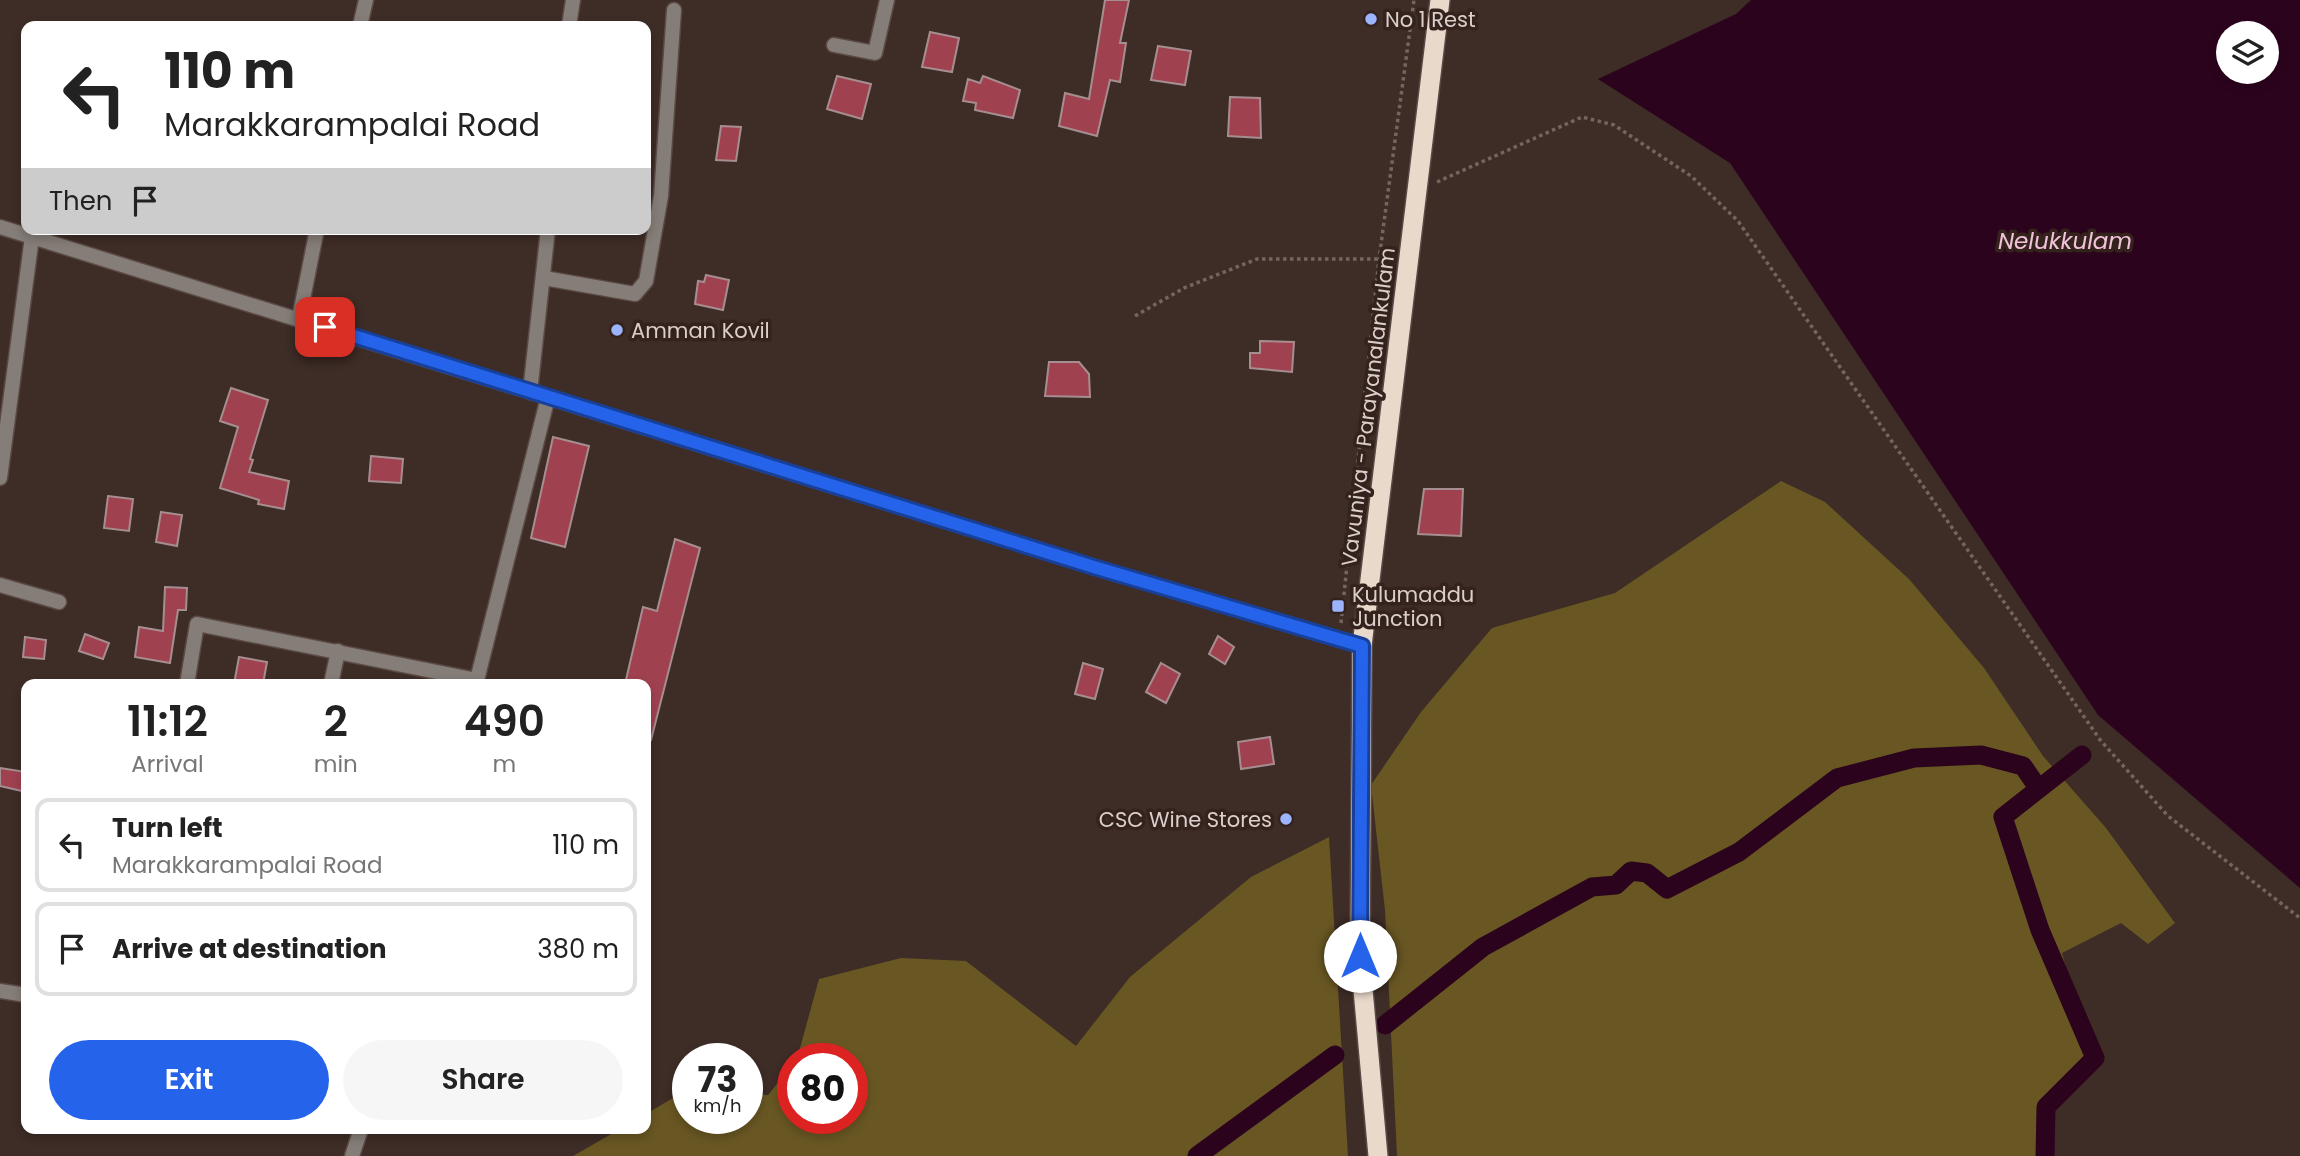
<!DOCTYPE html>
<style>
:root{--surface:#fff;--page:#f6f6f6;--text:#222;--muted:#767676;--line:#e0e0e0;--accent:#2563eb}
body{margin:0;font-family:Poppins,sans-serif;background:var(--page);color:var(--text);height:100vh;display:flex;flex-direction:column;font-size:26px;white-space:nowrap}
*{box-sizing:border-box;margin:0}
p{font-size:23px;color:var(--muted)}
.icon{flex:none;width:38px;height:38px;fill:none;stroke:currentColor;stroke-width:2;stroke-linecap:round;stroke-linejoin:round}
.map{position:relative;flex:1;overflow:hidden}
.details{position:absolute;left:21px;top:679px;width:630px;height:455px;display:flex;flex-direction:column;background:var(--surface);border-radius:14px;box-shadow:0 4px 10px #0003}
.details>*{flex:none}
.top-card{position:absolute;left:21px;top:21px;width:630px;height:214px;border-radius:14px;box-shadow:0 4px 10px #0003;background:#fff;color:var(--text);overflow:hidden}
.buttons{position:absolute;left:2216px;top:21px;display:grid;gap:14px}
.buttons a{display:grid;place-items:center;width:63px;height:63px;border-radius:50%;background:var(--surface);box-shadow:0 4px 10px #0003;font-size:35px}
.speed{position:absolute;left:672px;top:1043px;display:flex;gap:14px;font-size:35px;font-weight:700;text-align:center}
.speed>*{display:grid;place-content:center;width:91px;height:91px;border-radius:50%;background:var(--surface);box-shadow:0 4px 10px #0003;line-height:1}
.speed small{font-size:18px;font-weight:400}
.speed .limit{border:10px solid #d22;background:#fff;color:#111}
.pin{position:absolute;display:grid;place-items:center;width:60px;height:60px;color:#fff;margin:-30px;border-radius:14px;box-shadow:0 4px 10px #0006}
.me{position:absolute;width:77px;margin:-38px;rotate:0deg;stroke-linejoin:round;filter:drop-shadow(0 0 5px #0008)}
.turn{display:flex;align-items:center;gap:24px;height:147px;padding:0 28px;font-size:32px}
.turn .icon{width:91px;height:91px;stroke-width:2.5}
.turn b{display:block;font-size:49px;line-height:60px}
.then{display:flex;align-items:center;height:66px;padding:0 28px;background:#0003;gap:14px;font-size:26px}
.eta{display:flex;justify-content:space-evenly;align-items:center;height:119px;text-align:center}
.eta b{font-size:42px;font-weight:600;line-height:49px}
.primary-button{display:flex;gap:14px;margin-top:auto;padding:14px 28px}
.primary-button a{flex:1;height:80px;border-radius:42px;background:var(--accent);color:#fff;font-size:28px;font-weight:600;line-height:80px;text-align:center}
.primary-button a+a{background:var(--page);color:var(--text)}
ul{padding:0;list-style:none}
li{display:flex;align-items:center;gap:21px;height:94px;margin:0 14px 10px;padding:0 14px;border:4px solid var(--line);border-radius:14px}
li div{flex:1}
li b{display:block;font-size:26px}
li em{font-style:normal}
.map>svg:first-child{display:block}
.green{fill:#695723}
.water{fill:#2c031d;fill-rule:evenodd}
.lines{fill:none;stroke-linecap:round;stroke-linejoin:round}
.canal{stroke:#2c031d;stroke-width:19}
.building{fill:#a04150;stroke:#a68e90;stroke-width:2}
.pedestrian-casing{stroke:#5a4944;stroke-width:17}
.minor-casing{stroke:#5a4944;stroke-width:17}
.tertiary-casing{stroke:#5a4944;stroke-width:17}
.trunk-casing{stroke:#5a4944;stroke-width:22}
.path{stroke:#756560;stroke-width:3.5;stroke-dasharray:3.5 3.5;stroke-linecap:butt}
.pedestrian{stroke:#857d77;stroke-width:14}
.minor{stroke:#857d77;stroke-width:14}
.tertiary{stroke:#857d77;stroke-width:14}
.trunk{stroke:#e9d9ca;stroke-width:19}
.route-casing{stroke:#184099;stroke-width:18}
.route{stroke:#2563eb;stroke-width:12}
.poi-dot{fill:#9cb4fd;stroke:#34221d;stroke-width:2.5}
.labels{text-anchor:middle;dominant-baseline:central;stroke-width:7;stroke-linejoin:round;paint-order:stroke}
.poi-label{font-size:21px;fill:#dbcfcb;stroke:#34221d;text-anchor:start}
.street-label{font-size:21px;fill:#dbcfcb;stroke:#34221d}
.water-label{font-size:23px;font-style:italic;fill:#f2c2da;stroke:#34221d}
</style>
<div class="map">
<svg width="2300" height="1156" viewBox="0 0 2300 1156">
<rect width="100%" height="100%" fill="#3e2c26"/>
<g class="green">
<polygon points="1781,481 1825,502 1909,579 1984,668 2043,756 2106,828 2175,923 2148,944 2121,923 2062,953 2088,1056 2040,1108 2038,1156 1397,1156 1385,910 1371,785 1421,712 1492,628 1615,593"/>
<polygon points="1329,837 1348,1156 573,1156 620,1129 646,1129 646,1114 688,1089 688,1118 747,1118 747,1094 768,1095 793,1064 793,1118 852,1118 852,1059 797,1059 819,979 901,958 966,961 1076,1046 1130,977 1251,877"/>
</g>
<path class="water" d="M1751 0H2300V888L2098 715 1730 163 1598 79 1736 14ZM2228 33H2266V72H2228Z"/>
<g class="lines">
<g class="canal">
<polyline points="1385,1025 1483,947 1592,887 1616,885 1631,871 1647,873 1667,889 1739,852 1837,778 1914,758 1981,755 2023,766 2038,788"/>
<polyline points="1197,1156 1335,1055"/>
<polyline points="2045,1156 2046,1107 2095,1058 2040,930 2003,817 2082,755"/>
</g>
</g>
<g class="building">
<polygon points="1105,0 1129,0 1120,43 1126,43 1120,82 1110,80 1097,136 1059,126 1065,93 1089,99"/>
<polygon points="930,32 959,38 952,72 922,67"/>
<polygon points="1158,46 1191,51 1185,85 1151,80"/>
<polygon points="837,76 871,84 862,119 827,109"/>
<polygon points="983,76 1020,90 1013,118 975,110 976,103 963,101 968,79 980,83"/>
<polygon points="1230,97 1260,98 1261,138 1228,136"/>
<polygon points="721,126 741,127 736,161 716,160"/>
<polygon points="706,275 729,280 723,310 695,304 698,281 704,282"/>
<polygon points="1260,341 1294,342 1292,372 1250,368 1250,353 1260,353"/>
<polygon points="1049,362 1079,362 1089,374 1090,397 1045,396"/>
<polygon points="231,388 268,400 250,459 253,460 249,472 289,481 284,509 258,504 259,500 220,488 238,427 220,421"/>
<polygon points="553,437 589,446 565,547 531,538"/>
<polygon points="371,456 403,459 401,483 369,481"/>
<polygon points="1424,489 1463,489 1461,536 1418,534"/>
<polygon points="108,496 133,499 129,531 104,528"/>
<polygon points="161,512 182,515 177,546 156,542"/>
<polygon points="675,539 700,548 651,740 646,739 646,684 625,684 643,607 657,611"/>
<polygon points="165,587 187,588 186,610 178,610 170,663 135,657 139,627 163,631"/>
<polygon points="85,634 109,643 103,659 79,651"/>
<polygon points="1218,636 1234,647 1225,664 1209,654"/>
<polygon points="25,637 46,640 44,659 23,657"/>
<polygon points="239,657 267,662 263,684 234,684"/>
<polygon points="1083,663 1103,669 1095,699 1075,694"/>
<polygon points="1161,663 1180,674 1166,703 1146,692"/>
<polygon points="1270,737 1274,764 1241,769 1238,742"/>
<polygon points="0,768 26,772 26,792 0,786"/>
</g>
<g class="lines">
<defs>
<polyline id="pedestrian" points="834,45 875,53 887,0"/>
<g id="minor">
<polyline points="360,26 366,0"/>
<polyline points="569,26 573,0"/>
<polyline points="544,278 635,294 646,281 661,196 674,10"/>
<polyline points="299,319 317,229"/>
<polyline points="530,392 548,229"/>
<polyline points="0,478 32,237"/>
<polyline points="0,585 59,602"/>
<polyline points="187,684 197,624 477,680"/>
<polyline points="331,684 338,651"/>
<polyline points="476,684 548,397"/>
<polyline points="0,991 26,995"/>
<polyline points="352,1156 361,1129"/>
</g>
<polyline id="tertiary" points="0,227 1097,568 1362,646"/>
<polyline id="trunk" points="1378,1156 1360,956 1362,646 1440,0"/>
</defs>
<use href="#pedestrian" class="pedestrian-casing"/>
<use href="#minor" class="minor-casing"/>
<use href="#tertiary" class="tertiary-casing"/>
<use href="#trunk" class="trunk-casing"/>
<g class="path">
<polyline points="1437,182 1582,117 1614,125 1691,176 1738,221 2101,741 2168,816 2300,918"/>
<polyline points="1135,316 1184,288 1257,259 1379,259"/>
<polyline points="1341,623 1379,259 1414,0"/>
</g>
<use href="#pedestrian" class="pedestrian"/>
<use href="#minor" class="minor"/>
<use href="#tertiary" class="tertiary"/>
<use href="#trunk" class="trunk"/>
</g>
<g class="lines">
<defs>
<polyline id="route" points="325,327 1097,568 1362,646 1360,956"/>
</defs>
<use href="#route" class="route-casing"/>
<use href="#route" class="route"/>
</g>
<g class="poi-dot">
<circle cx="1371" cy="19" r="7"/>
<circle cx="617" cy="330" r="7"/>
<rect x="1331" y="599" width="14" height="14" rx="3.5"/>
<circle cx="1286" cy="819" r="7"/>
</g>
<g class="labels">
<g class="poi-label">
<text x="1385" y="19">No 1 Rest</text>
<text x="631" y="330">Amman Kovil</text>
<text x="1352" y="594">Kulumaddu<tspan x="1352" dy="24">Junction</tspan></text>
<text x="1272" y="819" text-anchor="end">CSC Wine Stores</text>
</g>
<g class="street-label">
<text transform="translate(1368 407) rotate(-83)">Vavuniya - Parayanalankulam</text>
</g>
<g class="water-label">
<text x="2065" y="241">Nelukkulam</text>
</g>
</g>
</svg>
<div class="buttons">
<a><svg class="icon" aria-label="layers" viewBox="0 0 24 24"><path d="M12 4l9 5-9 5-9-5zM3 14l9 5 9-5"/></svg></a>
</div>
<div class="speed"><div>73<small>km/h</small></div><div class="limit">80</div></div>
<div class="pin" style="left:325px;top:327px;background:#d93025"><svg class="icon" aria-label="arrive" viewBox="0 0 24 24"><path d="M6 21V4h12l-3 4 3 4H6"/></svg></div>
<svg class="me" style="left:1360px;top:956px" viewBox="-20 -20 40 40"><circle r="19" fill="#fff"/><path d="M0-13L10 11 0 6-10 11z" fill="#2563eb"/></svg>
<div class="top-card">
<div class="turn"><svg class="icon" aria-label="left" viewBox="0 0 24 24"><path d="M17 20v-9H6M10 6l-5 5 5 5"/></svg><div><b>110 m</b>Marakkarampalai Road</div></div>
<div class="then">Then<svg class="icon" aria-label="arrive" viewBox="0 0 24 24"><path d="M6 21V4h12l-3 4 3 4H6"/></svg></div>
</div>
<section class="details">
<div class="eta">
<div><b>11:12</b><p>Arrival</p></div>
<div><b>2</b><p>min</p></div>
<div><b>490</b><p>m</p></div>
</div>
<ul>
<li><svg class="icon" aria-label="left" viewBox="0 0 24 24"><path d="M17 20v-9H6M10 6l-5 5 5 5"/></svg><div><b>Turn left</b><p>Marakkarampalai Road</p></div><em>110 m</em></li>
<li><svg class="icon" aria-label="arrive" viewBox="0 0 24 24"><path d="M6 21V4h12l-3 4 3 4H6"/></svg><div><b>Arrive at destination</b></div><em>380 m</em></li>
</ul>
<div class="primary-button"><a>Exit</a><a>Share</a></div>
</section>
</div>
